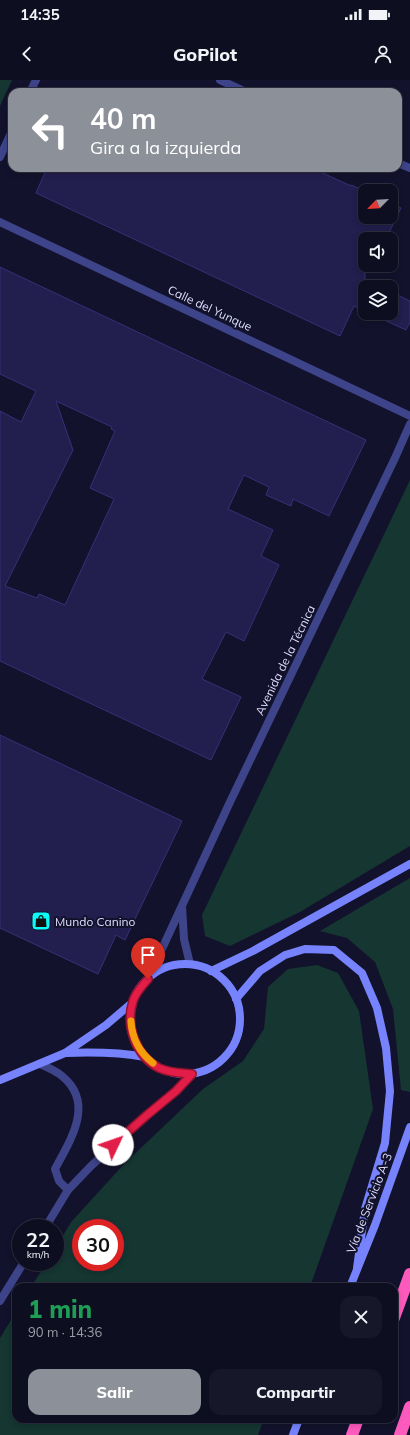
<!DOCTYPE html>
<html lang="es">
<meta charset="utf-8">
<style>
:root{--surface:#0e0e21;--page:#17172a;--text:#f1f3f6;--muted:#9b9ca5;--line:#2e2e3f;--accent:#8c9099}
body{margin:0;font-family:Mulish,sans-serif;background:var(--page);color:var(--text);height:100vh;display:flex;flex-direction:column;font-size:15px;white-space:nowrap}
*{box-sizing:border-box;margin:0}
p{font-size:13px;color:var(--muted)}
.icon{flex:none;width:22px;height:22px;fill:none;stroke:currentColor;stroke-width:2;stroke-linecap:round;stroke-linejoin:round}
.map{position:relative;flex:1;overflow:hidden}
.drawer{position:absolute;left:12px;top:1203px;width:386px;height:140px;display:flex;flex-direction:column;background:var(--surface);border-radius:12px;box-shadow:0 2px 6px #0003,0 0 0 1px var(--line)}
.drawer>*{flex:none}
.banner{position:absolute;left:8px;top:8px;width:394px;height:84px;border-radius:12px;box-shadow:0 2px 6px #0003,0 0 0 1px var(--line);background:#8c9099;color:#fff;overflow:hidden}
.needle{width:26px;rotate:246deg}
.buttons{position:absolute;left:358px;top:104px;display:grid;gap:8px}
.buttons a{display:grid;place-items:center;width:40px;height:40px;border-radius:8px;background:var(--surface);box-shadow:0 2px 6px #0003,0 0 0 1px var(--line);font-size:20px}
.speed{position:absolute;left:12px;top:1139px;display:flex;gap:8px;font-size:20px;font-weight:700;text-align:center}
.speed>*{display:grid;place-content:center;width:52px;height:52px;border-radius:50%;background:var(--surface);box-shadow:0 2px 6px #0003,0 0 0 1px var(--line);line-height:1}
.speed small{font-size:10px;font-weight:400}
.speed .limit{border:6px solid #d22;background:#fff;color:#111}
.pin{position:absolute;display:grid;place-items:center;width:34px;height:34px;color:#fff;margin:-41px -17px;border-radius:50% 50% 50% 0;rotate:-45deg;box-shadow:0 0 4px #0007}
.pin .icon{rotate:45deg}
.me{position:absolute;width:44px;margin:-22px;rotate:48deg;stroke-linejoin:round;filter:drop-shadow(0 0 3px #0008)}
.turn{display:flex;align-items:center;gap:14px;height:84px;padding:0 16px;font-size:18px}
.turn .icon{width:52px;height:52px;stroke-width:2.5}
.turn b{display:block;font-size:28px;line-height:34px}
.round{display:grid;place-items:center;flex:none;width:42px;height:42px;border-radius:12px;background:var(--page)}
.headline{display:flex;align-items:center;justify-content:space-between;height:68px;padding:0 16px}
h1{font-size:24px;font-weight:800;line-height:30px;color:#1e9e55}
.button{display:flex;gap:8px;margin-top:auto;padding:8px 16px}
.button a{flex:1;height:46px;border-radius:12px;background:var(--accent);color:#fff;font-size:16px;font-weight:800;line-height:46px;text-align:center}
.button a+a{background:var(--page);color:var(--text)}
.status{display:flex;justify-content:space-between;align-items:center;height:28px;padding:0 20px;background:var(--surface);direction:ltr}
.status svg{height:11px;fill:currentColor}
header{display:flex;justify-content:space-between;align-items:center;height:52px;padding:0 16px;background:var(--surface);font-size:18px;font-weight:800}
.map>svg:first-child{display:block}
.green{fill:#153631;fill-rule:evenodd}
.building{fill:#221e4d;stroke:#363178;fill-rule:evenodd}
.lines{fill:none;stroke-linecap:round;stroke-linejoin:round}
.street{stroke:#3e448a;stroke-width:8}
.secondary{stroke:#7683fd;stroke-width:8}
.highway{stroke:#fc5abc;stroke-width:12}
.route-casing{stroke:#92132f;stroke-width:10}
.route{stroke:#e11d48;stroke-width:7}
.slow{stroke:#f59e0b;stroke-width:7}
.labels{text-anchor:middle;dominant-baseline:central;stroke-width:4;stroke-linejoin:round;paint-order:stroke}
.street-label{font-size:12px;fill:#dddefe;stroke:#13122c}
.poi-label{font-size:12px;fill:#dddefe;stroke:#13122c;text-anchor:start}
</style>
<div class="status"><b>14:35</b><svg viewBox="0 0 49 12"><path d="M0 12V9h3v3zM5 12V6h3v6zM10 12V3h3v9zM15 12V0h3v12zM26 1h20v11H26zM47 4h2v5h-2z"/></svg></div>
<header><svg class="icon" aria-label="back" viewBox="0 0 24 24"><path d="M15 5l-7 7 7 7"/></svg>GoPilot<svg class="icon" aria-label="person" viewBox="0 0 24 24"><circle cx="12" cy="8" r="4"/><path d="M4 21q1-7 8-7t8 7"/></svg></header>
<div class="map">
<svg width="410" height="1355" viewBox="0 0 410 1355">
<rect width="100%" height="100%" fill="#13122c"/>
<g class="green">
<polygon points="0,0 12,0 0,26"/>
<polygon points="410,400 410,766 300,832 230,866 205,856 202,835"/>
<polygon points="410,798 410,1012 401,1010 393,929 375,882 347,858 320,851"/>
<path d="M317 885 338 893 359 931 373 1029 310 1207H31L47 1182H55V1168L72 1141 125 1083 203 1009 243 981 264 949 268 907 288 889ZM81 1148H115V1182H81Z"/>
<polygon points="16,1232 16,1339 264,1339 258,1355 0,1355 0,1258"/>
</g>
<g class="building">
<polygon points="47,88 312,88 351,106 351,105 365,111 365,137 391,137 391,123 401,128 386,159 365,159 365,200 380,207 365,207 365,231 354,226 340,256 36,113"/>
<path d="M0 187 366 360 329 436 293 419 291 426 266 415 269 407 244 395 228 429 273 450 261 476 279 485 244 561 226 552 202 599 241 617 211 680 0 581V331L21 342 36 311 0 294ZM56 321 112 347 111 349 115 351 90 408 114 419 65 525 39 514 37 518 5 506 73 370Z"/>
<polygon points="391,212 410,221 410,242 406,250 369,233 391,233"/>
<polygon points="0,655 182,741 125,860 116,855 98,894 0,848"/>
</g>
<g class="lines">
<g class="street">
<polyline points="220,0 246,12"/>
<polyline points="30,12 36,0"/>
<polyline points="0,77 12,51"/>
<polyline points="398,83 410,88"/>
<polyline points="0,142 410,336"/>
<polyline points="182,826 184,859 190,884"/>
<polyline points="148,899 230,722 395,378 410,344"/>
<path d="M40 984C47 987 56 991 62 996 95 1023 71 1059 55 1089L59 1101 68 1110"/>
<polyline points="45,1148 68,1110 91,1086 147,1035 176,1011 192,994"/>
<polyline points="0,1221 24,1182"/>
</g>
<g class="secondary">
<circle cx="185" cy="939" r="55"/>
<polyline points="211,891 253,871 410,784"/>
<polyline points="236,919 260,891 285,875 305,869 334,870 362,893 377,928 386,968 390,1011 385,1063 365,1129 357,1188"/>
<path d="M66 973C93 972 118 972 145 977"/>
<polyline points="0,1000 65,973 106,945 133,922"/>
<polyline points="350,1207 375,1145 410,1047"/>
<polyline points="293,1355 299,1339"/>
</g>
<g class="highway">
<polyline points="394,1238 410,1194"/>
<polyline points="352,1355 358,1339"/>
<polyline points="400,1355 410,1327"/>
</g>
</g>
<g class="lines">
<defs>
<path id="route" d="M113 1065 147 1035 176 1011 192 994C181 993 170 993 159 988 136 976 125 946 133 921 136 912 142 906 148 899"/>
</defs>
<use href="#route" class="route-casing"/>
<use href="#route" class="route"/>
<path class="slow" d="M131 941C132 959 139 972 153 983"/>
</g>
<defs>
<symbol id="shop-square" viewBox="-11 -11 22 22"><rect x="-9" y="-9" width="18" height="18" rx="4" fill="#0dfbf6" stroke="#13122c"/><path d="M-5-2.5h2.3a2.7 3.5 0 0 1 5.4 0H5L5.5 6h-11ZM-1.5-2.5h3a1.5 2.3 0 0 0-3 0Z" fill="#111"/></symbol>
</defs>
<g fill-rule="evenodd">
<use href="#shop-square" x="30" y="830" width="22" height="22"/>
</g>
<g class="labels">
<g class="street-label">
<text transform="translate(210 228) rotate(25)">Calle del Yunque</text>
<text transform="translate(285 580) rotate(-64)">Avenida de la Técnica</text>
<text transform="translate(369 1123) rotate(-69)">Vía de Servicio A-3</text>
</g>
<g class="poi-label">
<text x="55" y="841">Mundo Canino</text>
</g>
</g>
</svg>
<div class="buttons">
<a><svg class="needle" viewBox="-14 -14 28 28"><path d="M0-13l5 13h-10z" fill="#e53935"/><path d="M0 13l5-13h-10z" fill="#9b9ca5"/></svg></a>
<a><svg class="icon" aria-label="sound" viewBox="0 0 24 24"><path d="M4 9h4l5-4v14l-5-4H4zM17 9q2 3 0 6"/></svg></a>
<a><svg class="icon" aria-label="layers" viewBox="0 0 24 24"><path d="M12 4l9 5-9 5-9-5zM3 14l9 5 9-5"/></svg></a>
</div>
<div class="speed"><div>22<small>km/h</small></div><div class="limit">30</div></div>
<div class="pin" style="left:148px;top:899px;background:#d93025"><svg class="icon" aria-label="arrive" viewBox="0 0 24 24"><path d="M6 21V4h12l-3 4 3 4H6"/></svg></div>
<svg class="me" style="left:113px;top:1065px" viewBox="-20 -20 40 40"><circle r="19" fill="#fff"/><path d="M0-13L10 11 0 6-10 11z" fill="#e11d48"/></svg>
<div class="banner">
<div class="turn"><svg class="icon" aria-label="left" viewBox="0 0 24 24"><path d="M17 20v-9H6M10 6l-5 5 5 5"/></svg><div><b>40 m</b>Gira a la izquierda</div></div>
</div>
<section class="drawer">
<div class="headline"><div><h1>1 min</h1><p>90 m · 14:36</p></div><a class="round"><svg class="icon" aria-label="close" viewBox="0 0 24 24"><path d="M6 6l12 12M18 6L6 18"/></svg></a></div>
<div class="button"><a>Salir</a><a>Compartir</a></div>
</section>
</div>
